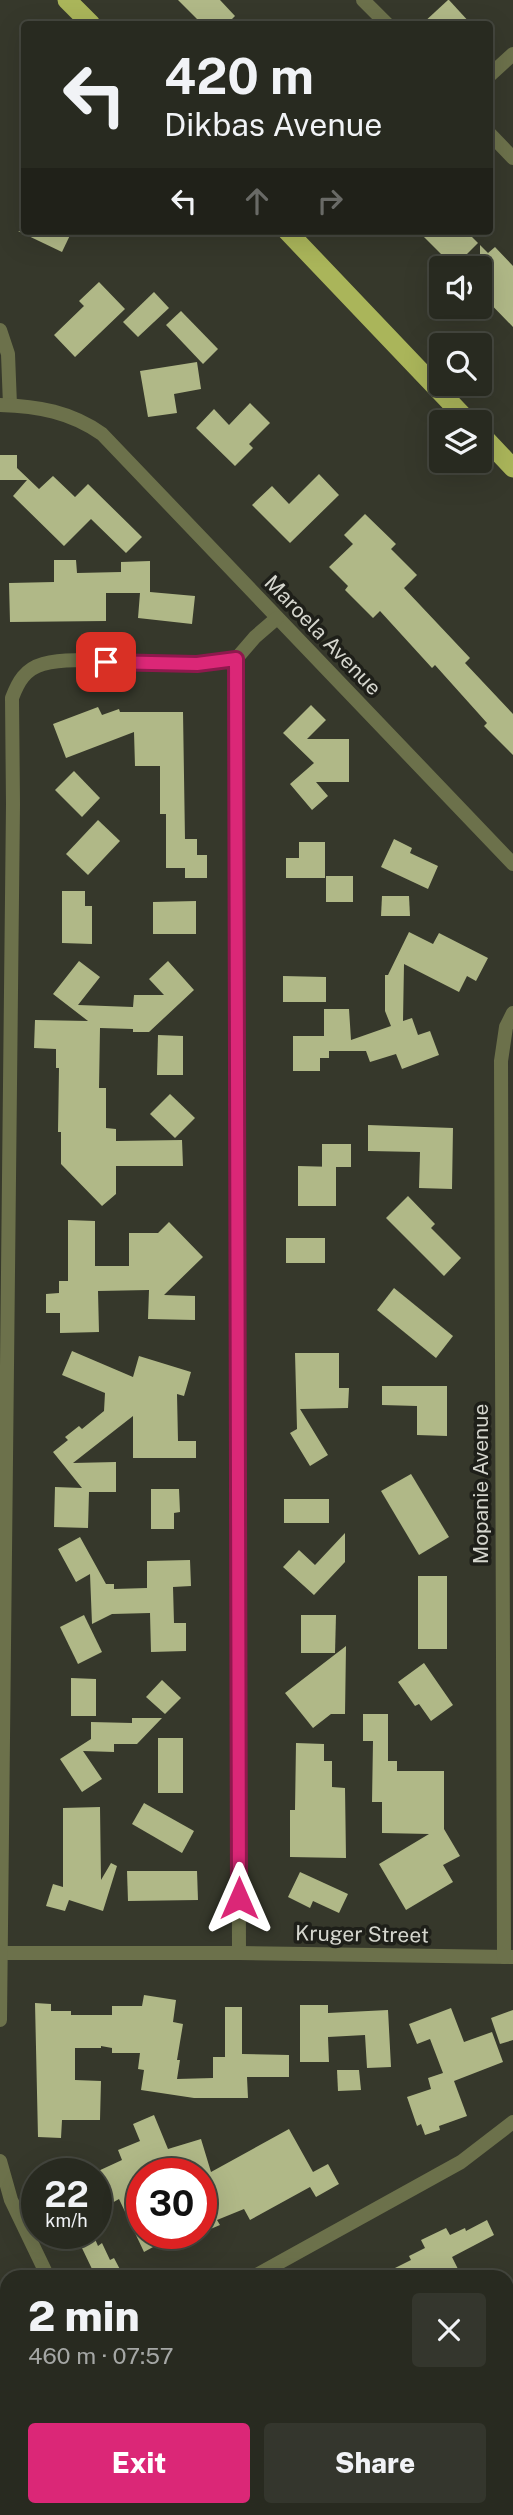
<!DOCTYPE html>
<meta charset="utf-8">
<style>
:root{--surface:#282a20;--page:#34362d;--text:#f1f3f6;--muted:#a5a7a5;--line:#44463e;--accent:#db2777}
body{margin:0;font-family:"Public Sans",sans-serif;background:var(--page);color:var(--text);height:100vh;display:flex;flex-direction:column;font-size:26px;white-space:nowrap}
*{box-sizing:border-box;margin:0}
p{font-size:23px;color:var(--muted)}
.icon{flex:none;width:38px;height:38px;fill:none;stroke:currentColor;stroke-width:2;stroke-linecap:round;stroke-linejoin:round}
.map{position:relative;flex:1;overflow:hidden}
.side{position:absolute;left:0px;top:2270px;width:514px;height:247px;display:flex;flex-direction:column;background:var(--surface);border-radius:21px 21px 0 0;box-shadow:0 7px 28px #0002,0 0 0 2px var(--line)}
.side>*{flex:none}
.banner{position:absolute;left:21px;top:21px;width:472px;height:214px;border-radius:7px;box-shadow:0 7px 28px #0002,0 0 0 2px var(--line);background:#282a20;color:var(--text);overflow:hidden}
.fabs{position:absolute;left:429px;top:256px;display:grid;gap:14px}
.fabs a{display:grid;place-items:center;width:63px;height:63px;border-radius:7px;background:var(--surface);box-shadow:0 7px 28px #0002,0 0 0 2px var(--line);font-size:35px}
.speed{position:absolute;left:21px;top:2158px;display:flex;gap:14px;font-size:35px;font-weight:700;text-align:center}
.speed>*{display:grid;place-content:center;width:91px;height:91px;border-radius:50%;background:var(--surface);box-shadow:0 7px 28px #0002,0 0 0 2px var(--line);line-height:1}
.speed small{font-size:18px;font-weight:400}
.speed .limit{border:10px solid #d22;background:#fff;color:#111}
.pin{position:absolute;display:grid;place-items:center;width:60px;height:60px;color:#fff;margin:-30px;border-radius:14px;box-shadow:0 4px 10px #0006}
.me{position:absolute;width:77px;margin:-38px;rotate:0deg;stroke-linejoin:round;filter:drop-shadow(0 0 5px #0008)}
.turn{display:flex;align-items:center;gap:24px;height:147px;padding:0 28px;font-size:32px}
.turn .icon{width:91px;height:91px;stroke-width:2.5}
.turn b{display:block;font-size:49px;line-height:60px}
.lanes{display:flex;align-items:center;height:66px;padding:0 28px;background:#0003;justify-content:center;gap:35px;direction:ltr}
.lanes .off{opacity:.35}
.round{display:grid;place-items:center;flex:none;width:74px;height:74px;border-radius:7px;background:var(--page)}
.summary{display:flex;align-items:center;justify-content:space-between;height:119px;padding:0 28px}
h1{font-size:42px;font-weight:800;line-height:52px}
.action{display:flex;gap:14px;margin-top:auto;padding:14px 28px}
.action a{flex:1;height:80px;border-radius:7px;background:var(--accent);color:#fff;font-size:28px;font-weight:800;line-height:80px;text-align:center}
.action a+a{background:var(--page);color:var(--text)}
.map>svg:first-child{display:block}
.building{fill:#b0b887}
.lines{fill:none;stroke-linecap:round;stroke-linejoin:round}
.minor{stroke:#6c714b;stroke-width:14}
.trunk{stroke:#aab55a;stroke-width:19}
.route-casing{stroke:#8e194d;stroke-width:18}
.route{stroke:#db2777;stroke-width:12}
.labels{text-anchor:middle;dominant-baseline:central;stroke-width:7;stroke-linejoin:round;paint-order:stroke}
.street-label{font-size:21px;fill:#d5d6ce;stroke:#1e1f19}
</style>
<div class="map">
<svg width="513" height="2515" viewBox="0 0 513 2515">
<rect width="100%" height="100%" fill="#36382b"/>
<g class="building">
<polygon points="178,0 220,0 235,16 227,24 202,24"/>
<polygon points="449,0 471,24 422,24 448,0"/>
<polygon points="18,231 72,231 62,252"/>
<polygon points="418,231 466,231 478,243 454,267"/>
<polygon points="480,245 488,253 495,247 513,266 513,327 480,293"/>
<polygon points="99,282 125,309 75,357 54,335 84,306 79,301"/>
<polygon points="154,292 169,308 138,337 123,322"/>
<polygon points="181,311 218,349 203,364 166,325"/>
<polygon points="197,362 201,389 174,394 177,413 148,417 140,371"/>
<polygon points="250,403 270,423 249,444 253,448 235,466 196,428 214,409 229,425"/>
<polygon points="0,455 17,455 17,468 39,489 53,476 75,497 88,484 142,537 126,553 91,519 64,546 13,496 27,480 0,480"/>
<polygon points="319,474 339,495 290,543 252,505 272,486 289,504"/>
<polygon points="365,514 396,544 391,549 417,575 404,588 470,658 465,663 513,714 513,755 484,726 487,723 435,665 432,668 380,611 373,618 345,590 348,586 329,567 353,544 344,535"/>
<polygon points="54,560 76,560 77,573 121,572 121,562 150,561 150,592 195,596 192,624 138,618 140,593 106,593 106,621 10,622 9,583 54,582"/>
<polygon points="311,705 326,720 307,739 349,739 349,782 316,782 328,796 312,810 290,784 314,763 283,733"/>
<polygon points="98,707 102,715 119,709 120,712 183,712 185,839 197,839 197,855 207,855 207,878 185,878 185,868 166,868 166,814 160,814 160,766 135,766 134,732 66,758 53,724"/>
<polygon points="74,771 100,798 82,817 55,790"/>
<polygon points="98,820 120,841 88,875 66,854"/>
<polygon points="394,839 412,848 410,853 438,866 428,889 381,867"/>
<polygon points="299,842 325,842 325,878 286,878 286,858 299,858"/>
<rect x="326" y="876" width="27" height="26"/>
<polygon points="62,891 85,891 85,906 92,906 92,944 62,943"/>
<polygon points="382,896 409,896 410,916 381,916"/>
<polygon points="196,901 196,934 153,934 153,902"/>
<polygon points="409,932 433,944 439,933 488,958 476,981 467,976 459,992 404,964 403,1021 412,1018 418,1035 430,1031 439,1055 402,1069 396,1054 370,1062 366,1051 329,1051 329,1058 320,1058 320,1071 293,1071 293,1036 324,1036 324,1009 349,1009 351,1040 391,1026 385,1011 385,975 388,975"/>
<polygon points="79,961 100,977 78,1005 133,1007 134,995 164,995 149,979 168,961 194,990 149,1032 133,1032 133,1029 100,1028 99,1088 106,1088 106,1128 116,1129 116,1141 182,1140 183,1166 116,1166 116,1194 102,1206 61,1164 61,1132 58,1132 59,1068 56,1068 56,1049 34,1048 35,1020 88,1021 53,994"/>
<polygon points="283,976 326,977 326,1002 283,1002"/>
<polygon points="158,1035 183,1036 183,1075 157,1075"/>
<polygon points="170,1094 195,1118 175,1138 150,1114"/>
<polygon points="368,1125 453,1128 452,1189 419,1188 420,1152 368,1151"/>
<rect x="322" y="1144" width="29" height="23"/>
<polygon points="298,1166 336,1167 336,1206 298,1206"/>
<polygon points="408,1196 435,1224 431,1228 461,1258 444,1276 386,1218"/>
<polygon points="68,1220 95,1221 95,1266 129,1266 129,1233 158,1233 169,1222 203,1257 164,1295 195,1296 195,1320 148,1319 149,1290 98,1291 99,1332 60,1333 60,1313 46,1313 46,1294 59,1293 59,1281 68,1281"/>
<rect x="286" y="1238" width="39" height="25"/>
<polygon points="394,1288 453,1336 436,1358 377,1310"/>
<polygon points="72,1351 133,1377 139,1356 191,1372 184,1396 177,1394 178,1441 196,1441 196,1458 133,1458 133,1416 73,1463 116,1462 116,1492 89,1492 88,1528 54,1527 55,1487 82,1488 53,1452 68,1440 65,1437 79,1426 82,1429 104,1411 105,1393 62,1375"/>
<polygon points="295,1353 339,1353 339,1388 349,1388 348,1408 300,1409 328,1455 310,1466 290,1433 297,1429"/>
<polygon points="382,1386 447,1386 447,1436 417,1435 417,1406 382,1405"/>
<polygon points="411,1474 449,1537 419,1555 381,1491"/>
<polygon points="151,1489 179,1489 180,1512 174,1513 174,1529 151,1529"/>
<rect x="284" y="1499" width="45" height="24"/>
<polygon points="345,1533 345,1562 314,1595 283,1567 299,1550 315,1565"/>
<polygon points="80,1537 106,1584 114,1584 114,1589 147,1588 147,1561 190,1560 191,1586 173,1587 174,1623 186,1623 186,1651 151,1652 150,1613 112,1614 92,1624 90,1574 76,1582 58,1549"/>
<rect x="418" y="1576" width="29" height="73"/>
<polygon points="84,1615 102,1652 78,1664 60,1627"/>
<polygon points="301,1615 336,1615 335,1653 301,1653"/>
<polygon points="346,1646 345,1714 331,1714 313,1728 285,1693"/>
<polygon points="424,1663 453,1705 431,1721 419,1704 415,1706 398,1682"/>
<polygon points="71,1678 96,1679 96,1716 71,1716"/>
<polygon points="162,1680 181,1698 165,1714 146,1697"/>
<polygon points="363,1714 388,1714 388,1761 397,1761 397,1771 444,1771 444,1829 460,1856 443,1865 453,1882 406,1910 379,1864 429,1834 382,1833 382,1802 372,1802 373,1741 363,1741"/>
<polygon points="132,1718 162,1718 137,1744 114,1744 114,1752 83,1751 102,1779 82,1792 60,1759 91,1739 91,1722 132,1723"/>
<rect x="158" y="1738" width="25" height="55"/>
<polygon points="296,1743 324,1744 324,1761 332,1761 332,1787 345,1788 346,1858 290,1857 290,1810 295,1810"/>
<polygon points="144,1803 194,1831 182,1853 132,1824"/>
<polygon points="100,1807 101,1880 111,1863 117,1866 103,1911 69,1900 65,1911 46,1906 53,1884 63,1887 63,1808"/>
<polygon points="127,1871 197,1871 198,1900 128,1901"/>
<polygon points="300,1872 348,1894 339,1913 313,1901 310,1908 288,1897"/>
<polygon points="144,1995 176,2000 173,2022 183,2024 177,2060 180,2060 177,2079 213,2078 213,2057 225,2057 225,2007 242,2007 242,2054 289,2055 289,2077 247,2077 248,2098 194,2098 141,2090 144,2070 138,2069 140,2053 112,2053 112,2048 101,2046 101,2048 75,2048 75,2080 101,2081 100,2120 62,2120 61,2138 38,2137 35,2003 51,2004 51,2011 71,2011 71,2015 112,2015 112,2006 142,2006"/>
<polygon points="300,2005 328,2005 328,2013 388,2010 391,2067 367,2068 365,2035 328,2037 329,2062 300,2062"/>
<polygon points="451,2008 464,2042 492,2032 503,2062 454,2081 467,2116 439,2126 440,2130 425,2135 421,2124 417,2126 407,2097 431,2089 428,2078 443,2073 430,2039 417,2044 409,2024"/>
<polygon points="513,2010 513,2040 500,2044 491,2018"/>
<polygon points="337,2070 359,2070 361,2090 338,2091"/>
<polygon points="154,2115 168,2149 201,2139 211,2172 289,2129 313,2172 328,2164 339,2184 316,2197 310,2187 250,2220 244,2209 217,2220 220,2225 201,2233 201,2178 209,2174 142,2174 142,2233 152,2233 155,2240 155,2246 144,2252 119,2199 96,2212 96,2172 122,2160 118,2150 140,2141 133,2124"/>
<polygon points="487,2220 494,2235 452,2257 458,2269 443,2277 377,2277 411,2260 409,2256 425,2248 421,2240 446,2228 450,2235 465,2228 466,2231"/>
<polygon points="95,2239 98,2246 102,2243 110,2260 114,2258 124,2277 76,2277 92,2269 81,2246"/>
</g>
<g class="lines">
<g class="minor">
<polyline points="363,0 387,24"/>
<polyline points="490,75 513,54"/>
<polyline points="490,134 513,158"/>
<polyline points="0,330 8,354 10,405"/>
<path d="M0 405C38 406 71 412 102 434L513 864"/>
<polyline points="236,659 239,1953"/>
<polyline points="0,1953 239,1953 512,1957"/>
<polyline points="504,1957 501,1061 506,1027 513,1013"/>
<path d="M0 2020 13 804 12 698C18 682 25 669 43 664 69 657 102 662 129 663 165 664 200 664 236 659L255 637 277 618"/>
<polyline points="0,2161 11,2200 48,2277"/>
<polyline points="253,2277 461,2162 513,2122"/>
<polyline points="0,2413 7,2410"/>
<polyline points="0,2490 7,2490"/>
<polyline points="508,2492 513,2492"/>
<polyline points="427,2515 427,2510"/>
</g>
<g class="trunk">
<polyline points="67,0 91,24"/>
<polyline points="287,231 469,422"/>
<polyline points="480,433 513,468"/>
</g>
</g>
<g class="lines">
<defs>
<polyline id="route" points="106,662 197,664 236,659 239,1898"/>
</defs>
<use href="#route" class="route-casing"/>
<use href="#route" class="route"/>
</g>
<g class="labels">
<g class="street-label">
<text transform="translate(323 635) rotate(46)">Maroela Avenue</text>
<text transform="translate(480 1484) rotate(-90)">Mopanie Avenue</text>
<text transform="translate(362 1934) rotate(1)">Kruger Street</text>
</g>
</g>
</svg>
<div class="fabs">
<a><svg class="icon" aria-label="sound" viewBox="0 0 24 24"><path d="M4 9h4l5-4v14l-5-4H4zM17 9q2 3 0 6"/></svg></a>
<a><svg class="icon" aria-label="search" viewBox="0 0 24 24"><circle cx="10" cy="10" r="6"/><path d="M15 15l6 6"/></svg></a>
<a><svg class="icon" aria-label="layers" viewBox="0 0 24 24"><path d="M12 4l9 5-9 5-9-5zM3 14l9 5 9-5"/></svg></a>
</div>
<div class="speed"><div>22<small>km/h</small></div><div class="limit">30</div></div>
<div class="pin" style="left:106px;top:662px;background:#d93025"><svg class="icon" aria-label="arrive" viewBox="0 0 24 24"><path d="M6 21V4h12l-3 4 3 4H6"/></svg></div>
<svg class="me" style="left:239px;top:1898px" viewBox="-20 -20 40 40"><path d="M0-17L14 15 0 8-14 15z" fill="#db2777" stroke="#fff" stroke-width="4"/></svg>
<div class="banner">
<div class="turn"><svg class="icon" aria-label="left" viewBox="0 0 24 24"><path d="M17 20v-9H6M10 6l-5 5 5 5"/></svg><div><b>420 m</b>Dikbas Avenue</div></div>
<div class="lanes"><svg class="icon" aria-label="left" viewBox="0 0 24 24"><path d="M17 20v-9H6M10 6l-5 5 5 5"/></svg><svg class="icon off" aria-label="ahead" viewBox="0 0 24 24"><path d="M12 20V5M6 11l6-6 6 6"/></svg><svg class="icon off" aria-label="right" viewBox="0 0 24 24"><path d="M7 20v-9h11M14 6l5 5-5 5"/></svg></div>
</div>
<section class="side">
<div class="summary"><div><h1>2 min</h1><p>460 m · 07:57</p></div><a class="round"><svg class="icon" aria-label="close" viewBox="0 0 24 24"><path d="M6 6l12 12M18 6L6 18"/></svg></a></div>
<div class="action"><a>Exit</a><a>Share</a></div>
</section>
</div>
